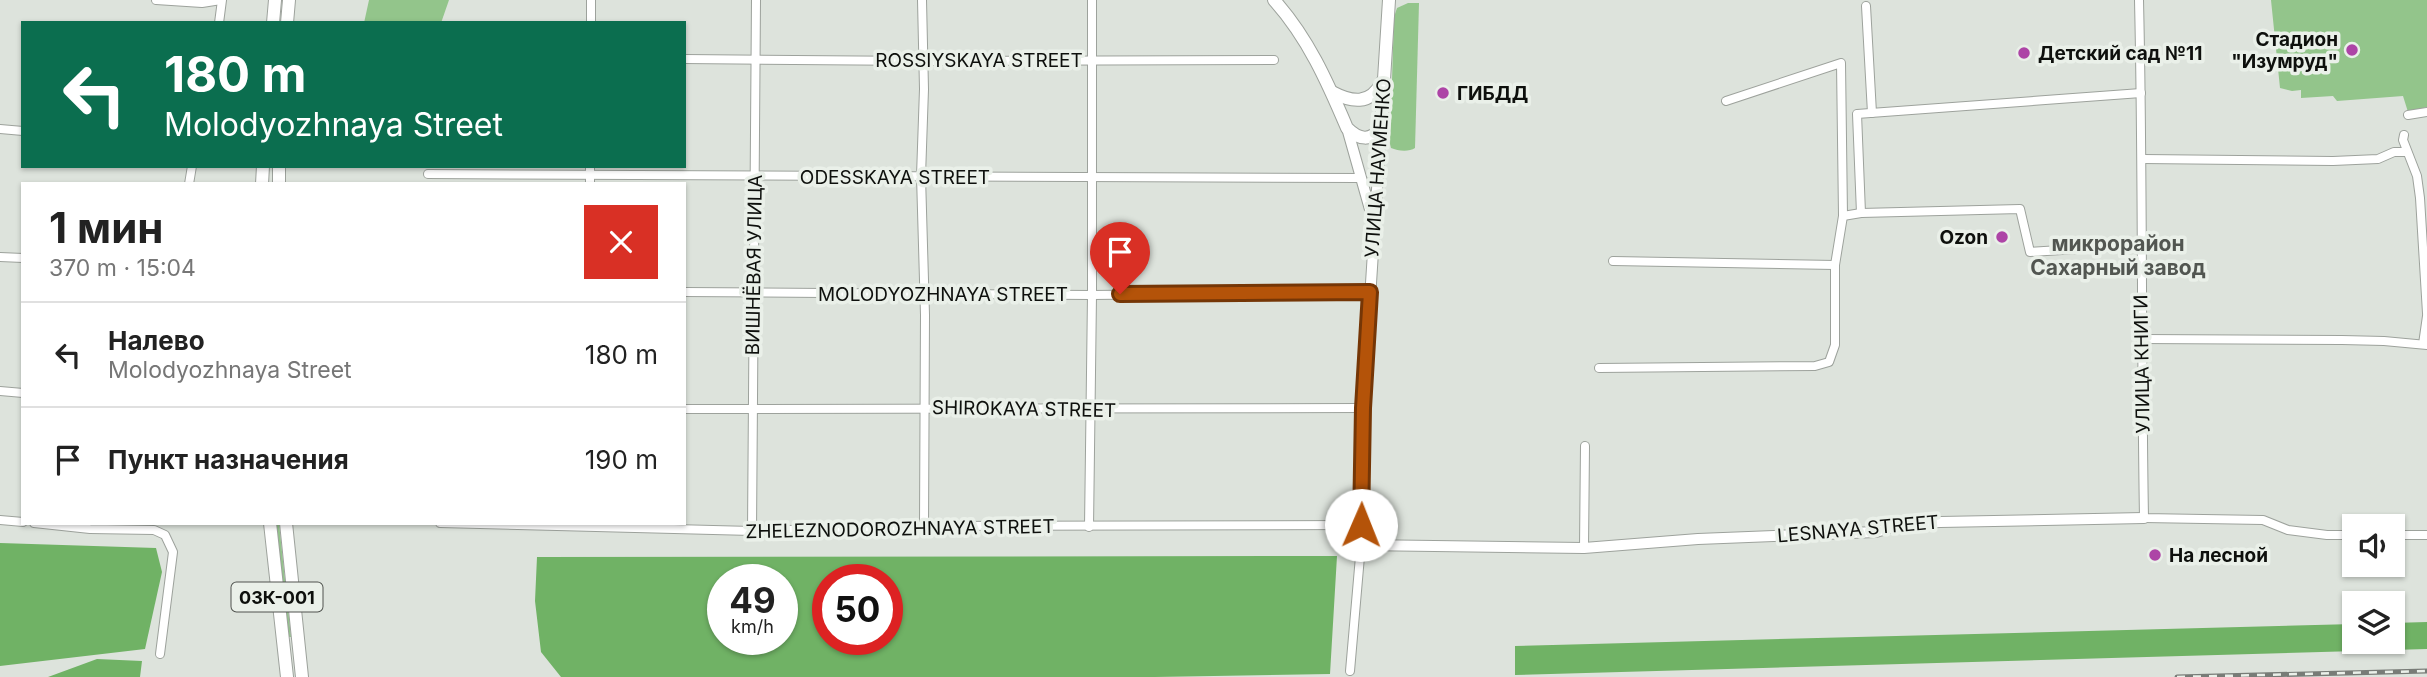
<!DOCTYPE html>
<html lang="ru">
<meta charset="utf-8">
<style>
:root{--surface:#fff;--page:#f2f2f2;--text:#222;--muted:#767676;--line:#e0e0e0}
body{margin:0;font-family:Inter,sans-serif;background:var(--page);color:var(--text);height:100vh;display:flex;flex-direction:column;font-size:26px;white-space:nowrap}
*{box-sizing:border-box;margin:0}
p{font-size:23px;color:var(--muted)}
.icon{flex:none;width:38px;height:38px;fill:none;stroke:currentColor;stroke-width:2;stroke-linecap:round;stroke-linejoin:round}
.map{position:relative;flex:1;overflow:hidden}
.details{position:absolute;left:21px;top:182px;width:665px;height:343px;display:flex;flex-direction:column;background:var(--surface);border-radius:0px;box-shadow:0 2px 5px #0004}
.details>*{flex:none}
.banner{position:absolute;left:21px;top:21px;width:665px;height:147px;border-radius:0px;box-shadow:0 2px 5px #0004;background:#0b6e4f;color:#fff;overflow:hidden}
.controls{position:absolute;left:2342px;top:514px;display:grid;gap:14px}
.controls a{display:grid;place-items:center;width:63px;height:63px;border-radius:0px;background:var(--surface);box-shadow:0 2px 5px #0004;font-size:35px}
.speed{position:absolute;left:707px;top:564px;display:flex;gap:14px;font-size:35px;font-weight:700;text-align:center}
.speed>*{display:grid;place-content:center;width:91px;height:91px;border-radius:50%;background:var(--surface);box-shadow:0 2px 5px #0004;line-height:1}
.speed small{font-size:18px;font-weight:400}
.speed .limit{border:10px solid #d22;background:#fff;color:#111}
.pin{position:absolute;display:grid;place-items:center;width:60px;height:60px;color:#fff;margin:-72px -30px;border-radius:50% 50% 50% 0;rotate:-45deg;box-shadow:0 0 7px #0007}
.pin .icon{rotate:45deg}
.me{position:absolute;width:77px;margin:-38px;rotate:1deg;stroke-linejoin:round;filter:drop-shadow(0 0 5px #0008)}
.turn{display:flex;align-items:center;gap:24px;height:147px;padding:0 28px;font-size:32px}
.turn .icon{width:91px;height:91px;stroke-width:2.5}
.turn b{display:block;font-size:49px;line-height:60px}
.round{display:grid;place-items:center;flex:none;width:74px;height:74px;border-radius:0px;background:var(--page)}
.headline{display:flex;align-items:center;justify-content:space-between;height:119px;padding:0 28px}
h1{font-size:42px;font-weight:700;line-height:52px}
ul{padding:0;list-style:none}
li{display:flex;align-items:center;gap:21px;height:105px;padding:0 28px;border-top:2px solid var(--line)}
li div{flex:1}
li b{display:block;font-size:26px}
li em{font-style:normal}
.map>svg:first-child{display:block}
.green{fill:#93c58b}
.forest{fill:#70b265;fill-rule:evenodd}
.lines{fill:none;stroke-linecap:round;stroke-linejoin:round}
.street-casing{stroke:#9da29c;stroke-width:10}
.secondary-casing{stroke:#9da29c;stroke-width:12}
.primary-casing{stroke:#9da29c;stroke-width:14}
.street{stroke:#fff;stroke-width:8}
.secondary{stroke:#fff;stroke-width:10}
.primary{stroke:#fff;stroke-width:12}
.rail-casing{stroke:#787c77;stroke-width:5}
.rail{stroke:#eaf0e9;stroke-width:2.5;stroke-dasharray:8;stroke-linecap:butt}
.route-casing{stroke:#753606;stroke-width:18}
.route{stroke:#b45309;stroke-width:12}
.poi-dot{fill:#ad44a6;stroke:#eaf0e9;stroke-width:2.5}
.labels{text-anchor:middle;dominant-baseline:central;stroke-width:7;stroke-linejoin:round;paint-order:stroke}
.shield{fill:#eaf0e9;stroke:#50534f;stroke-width:2}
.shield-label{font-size:18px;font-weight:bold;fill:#0e100d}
.poi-label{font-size:19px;font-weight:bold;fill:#0e100d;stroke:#eaf0e9;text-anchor:start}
.street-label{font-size:19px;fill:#0e100d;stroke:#eaf0e9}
.neighbourhood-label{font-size:21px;font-weight:bold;fill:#525651;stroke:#eaf0e9}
</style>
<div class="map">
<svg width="2427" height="677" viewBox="0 0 2427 677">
<rect width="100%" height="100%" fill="#dde3dc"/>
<g class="green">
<polygon points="369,0 449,0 441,23 364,23"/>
<polygon points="2271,0 2427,0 2427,107 2408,112 2403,96 2337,101 2333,96 2301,98 2301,90 2292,91 2280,88"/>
<path d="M1408 3H1419L1415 148C1409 152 1398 151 1391 148L1390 144 1394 17 1397 8Z"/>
<polygon points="274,523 279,523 291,637 286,637"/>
</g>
<g class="forest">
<polygon points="0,543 156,548 162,572 145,649 0,666"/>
<path d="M1337 556 1330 674 1155 677H561L541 652 535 601 537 557ZM723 579H782V639H723ZM828 579H887V639H828Z"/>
<polygon points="2427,622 2427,649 1515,675 1515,646 2354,624 2354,642 2392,642 2392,623"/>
<polygon points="97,659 142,661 140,677 48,677"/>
</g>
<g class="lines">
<defs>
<g id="street">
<polyline points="156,0 202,3 221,0"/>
<polyline points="922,0 924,89 921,176 925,315 924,526"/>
<path d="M2139 0C2143 173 2141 345 2144 518L2263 520 2288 530 2327 535H2354"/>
<polyline points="1866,6 1872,113"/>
<polyline points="219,23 222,0"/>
<polyline points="591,23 591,0"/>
<polyline points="684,59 922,61 1274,60"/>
<polyline points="2408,115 2427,112"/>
<polyline points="0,129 23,131"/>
<polyline points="2404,135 2403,140 2417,176 2420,198 2427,313"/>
<polyline points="2143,159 2333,161 2378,159 2394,152 2407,152"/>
<path d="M428 174C739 177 1050 176 1361 178"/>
<polyline points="189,184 192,166"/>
<polyline points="590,184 590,166"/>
<polyline points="1861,213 1857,114 2141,93"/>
<polyline points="1843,216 1861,213 2020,209 2030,252 2140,245"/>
<polyline points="0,257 23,258"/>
<polyline points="1613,261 1835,265"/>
<polyline points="684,292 1092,295 1370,292"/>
<polyline points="2141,339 2342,340 2384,341 2427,345"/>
<polyline points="2423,344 2427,316"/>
<polyline points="1599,368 1815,366 1829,362 1835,345 1835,265 1843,216 1841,63 1726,101"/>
<polyline points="0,391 23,393"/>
<polyline points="684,409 1363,408"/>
<polyline points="0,520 23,522"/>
<polyline points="34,523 90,529 154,530 165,535 173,552 160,654"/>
<polyline points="440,523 752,531 924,526 1361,525"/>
<polyline points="1089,527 1092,295 1092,0"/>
<polyline points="752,531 756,0"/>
<polyline points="2392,535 2427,535"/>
<polyline points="1584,548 1585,446"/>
<polyline points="1350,671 1361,545"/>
</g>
<g id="secondary">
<polyline points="1381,127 1363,408 1361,545 1584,548 1698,539 1876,532 1903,524 1940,522 2144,518"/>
<polyline points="1347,128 1371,213"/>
</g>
<g id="primary">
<path d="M1274 0C1308 38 1327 81 1347 128 1359 140 1371 142 1381 127L1389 0"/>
<polyline points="273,23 275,0"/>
<polyline points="287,23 289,0"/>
<path d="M1332 92C1351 102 1370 106 1382 82"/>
<polyline points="262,184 263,166"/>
<polyline points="279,184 279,166"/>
<polyline points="270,523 287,677"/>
<polyline points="286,523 302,677"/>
</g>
</defs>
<use href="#street" class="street-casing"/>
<use href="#secondary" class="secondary-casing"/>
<use href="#primary" class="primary-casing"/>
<use href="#street" class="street"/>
<use href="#secondary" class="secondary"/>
<use href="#primary" class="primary"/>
<defs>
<polyline id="rail" points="2177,677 2427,671"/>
</defs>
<use href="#rail" class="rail-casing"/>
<use href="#rail" class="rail"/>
</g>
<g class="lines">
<defs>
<polyline id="route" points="1120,294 1370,292 1363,408 1361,525"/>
</defs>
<use href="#route" class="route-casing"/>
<use href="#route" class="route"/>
</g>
<g class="poi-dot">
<circle cx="2352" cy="50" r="7"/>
<circle cx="2024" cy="53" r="7"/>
<circle cx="1443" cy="93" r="7"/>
<circle cx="2002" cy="237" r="7"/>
<circle cx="2155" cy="555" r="7"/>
</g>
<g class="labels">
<rect class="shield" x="231.5" y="582.5" width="91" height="29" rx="5"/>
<g class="shield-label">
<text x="277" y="597">03К-001</text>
</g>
<g class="poi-label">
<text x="2338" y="39" text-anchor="end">Стадион<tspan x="2338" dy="22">"Изумруд"</tspan></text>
<text x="2038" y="53">Детский сад №11</text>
<text x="1457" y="93">ГИБДД</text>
<text x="1988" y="237" text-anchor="end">Ozon</text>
<text x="2169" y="555">На лесной</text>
</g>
<g class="street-label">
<text x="979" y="60">ROSSIYSKAYA STREET</text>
<text transform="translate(1378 168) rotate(-86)">УЛИЦА НАУМЕНКО</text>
<text x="895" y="177">ODESSKAYA STREET</text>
<text transform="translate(754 265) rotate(-89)">ВИШНЁВАЯ УЛИЦА</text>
<text x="943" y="294">MOLODYOZHNAYA STREET</text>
<text transform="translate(2142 364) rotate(-91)">УЛИЦА КНИГИ</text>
<text transform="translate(1024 409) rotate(1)">SHIROKAYA STREET</text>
<text transform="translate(900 529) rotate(-1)">ZHELEZNODOROZHNAYA STREET</text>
<text transform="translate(1858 529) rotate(-5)">LESNAYA STREET</text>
</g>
<g class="neighbourhood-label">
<text x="2118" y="243">микрорайон<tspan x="2118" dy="24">Сахарный завод</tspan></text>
</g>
</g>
</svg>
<div class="controls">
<a><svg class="icon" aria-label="sound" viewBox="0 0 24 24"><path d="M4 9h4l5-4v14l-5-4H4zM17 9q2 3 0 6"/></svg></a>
<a><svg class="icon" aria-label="layers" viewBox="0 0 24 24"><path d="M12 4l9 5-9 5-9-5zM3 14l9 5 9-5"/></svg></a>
</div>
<div class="speed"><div>49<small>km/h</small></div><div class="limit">50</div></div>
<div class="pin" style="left:1120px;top:294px;background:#d93025"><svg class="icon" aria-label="arrive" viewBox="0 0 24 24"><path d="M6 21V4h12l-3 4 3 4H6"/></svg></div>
<svg class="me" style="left:1361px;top:525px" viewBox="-20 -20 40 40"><circle r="19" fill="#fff"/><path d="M0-13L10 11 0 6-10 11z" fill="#b45309"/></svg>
<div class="banner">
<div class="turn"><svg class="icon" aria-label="left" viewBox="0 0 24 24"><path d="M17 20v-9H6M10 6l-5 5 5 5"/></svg><div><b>180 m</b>Molodyozhnaya Street</div></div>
</div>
<section class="details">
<div class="headline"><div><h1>1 мин</h1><p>370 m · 15:04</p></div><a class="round" style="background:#d93025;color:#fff"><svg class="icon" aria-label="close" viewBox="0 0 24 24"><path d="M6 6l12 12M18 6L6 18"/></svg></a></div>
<ul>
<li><svg class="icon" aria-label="left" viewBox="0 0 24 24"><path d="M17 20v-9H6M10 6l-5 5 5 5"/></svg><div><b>Налево</b><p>Molodyozhnaya Street</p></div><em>180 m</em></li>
<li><svg class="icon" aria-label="arrive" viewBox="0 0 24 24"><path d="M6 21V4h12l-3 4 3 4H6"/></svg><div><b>Пункт назначения</b></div><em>190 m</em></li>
</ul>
</section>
</div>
